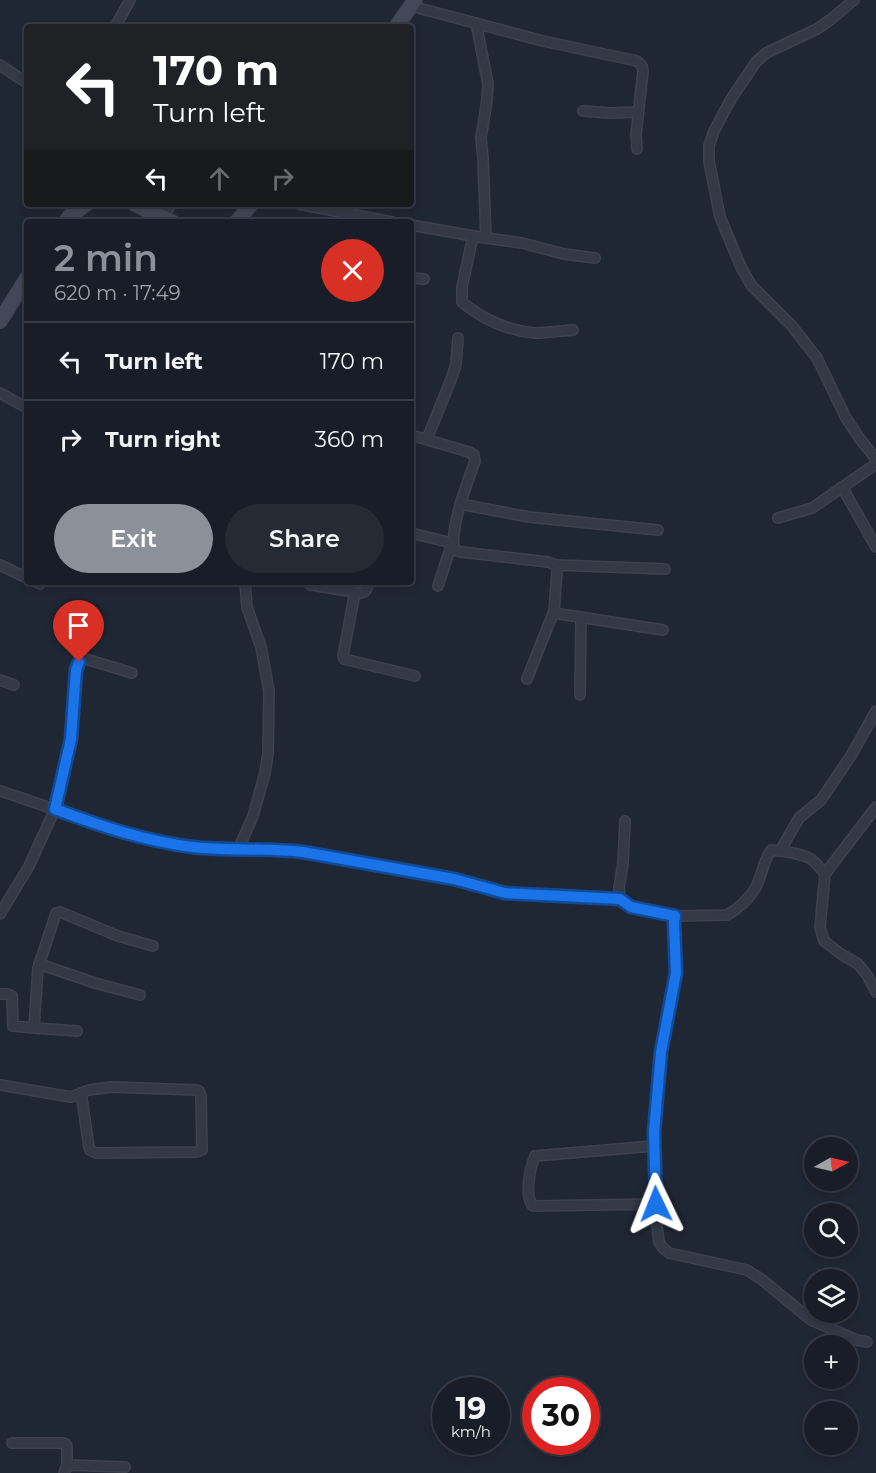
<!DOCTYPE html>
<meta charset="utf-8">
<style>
:root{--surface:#181d27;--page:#252a33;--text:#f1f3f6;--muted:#9fa2a7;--line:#363b44;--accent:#8c9099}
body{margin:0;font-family:Montserrat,sans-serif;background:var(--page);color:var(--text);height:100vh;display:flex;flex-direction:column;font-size:22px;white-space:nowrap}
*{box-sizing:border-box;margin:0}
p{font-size:20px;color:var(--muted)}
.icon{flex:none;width:33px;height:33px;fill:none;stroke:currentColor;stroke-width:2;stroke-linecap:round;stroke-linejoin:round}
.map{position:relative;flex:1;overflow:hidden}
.drawer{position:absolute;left:24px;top:219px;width:390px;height:366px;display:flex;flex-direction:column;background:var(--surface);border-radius:6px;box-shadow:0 3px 9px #0003,0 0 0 2px var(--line)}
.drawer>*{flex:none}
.top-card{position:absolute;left:24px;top:24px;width:390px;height:183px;border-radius:6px;box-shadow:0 3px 9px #0003,0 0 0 2px var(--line);background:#202124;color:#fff;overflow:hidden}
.needle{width:39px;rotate:82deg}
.fabs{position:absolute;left:804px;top:1137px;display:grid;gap:12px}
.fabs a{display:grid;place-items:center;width:54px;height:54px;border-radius:50%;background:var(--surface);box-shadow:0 3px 9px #0003,0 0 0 2px var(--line);font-size:30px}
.speed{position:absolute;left:432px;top:1377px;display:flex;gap:12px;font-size:30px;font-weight:700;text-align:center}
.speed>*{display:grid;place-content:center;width:78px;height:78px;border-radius:50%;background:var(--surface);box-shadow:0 3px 9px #0003,0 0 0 2px var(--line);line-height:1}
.speed small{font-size:15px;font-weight:400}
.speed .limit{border:9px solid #d22;background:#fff;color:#111}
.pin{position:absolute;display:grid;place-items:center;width:51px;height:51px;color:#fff;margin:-62px -26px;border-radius:50% 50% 50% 0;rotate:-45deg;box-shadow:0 0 6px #0007}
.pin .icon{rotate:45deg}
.me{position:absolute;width:66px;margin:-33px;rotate:358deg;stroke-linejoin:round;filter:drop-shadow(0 0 4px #0008)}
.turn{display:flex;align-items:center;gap:21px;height:126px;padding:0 30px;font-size:27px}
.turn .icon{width:78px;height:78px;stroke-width:2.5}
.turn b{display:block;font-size:42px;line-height:51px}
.lanes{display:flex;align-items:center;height:57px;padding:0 30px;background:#0003;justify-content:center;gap:30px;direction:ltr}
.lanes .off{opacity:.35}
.round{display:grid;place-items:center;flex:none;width:63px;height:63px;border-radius:32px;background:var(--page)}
.summary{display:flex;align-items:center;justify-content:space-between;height:102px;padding:0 30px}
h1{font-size:36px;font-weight:600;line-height:45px;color:var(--accent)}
.primary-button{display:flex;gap:12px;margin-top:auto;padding:12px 30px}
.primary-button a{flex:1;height:69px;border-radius:36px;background:var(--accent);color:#fff;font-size:24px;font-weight:600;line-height:69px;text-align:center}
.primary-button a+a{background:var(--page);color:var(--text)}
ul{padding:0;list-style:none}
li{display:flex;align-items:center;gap:18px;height:78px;padding:0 30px;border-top:2px solid var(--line)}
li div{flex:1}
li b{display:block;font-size:22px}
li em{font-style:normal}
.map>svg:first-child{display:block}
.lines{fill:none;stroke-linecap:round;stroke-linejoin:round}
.street-casing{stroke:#3d424e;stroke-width:12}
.secondary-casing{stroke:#3d424e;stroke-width:16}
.street{stroke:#333945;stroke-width:9}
.secondary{stroke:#424857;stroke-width:14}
.route-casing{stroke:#114b97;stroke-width:15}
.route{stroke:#1a73e8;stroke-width:10}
</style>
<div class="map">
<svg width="876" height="1473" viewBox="0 0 876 1473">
<rect width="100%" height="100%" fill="#202734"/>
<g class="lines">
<defs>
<g id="street">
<polyline points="854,0 830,20 817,29 766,53 756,62 731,99 714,131 709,146 709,161 720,217 741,267 751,285 791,325 817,358 846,418 860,439 876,459"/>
<polyline points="411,6 543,41 637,61 642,66 643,71 636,135 637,149"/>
<polyline points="476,23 488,84 487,100 481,138 483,159 486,238"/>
<polyline points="115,27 130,0"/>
<polyline points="0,65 27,83"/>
<polyline points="583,111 611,113 638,112"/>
<polyline points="299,204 392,222"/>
<polyline points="163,217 171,204"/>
<polyline points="411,225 479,237 522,243 564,254 595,258"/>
<path d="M473 236 462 287V302C482 319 509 331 535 333 547 333 560 331 573 330"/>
<polyline points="411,278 424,279"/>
<polyline points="0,393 27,408"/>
<path d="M411 435 469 452 474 455 475 461C468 481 448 532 455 550L461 552 548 562 556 565 557 571 554 611 560 614 663 630"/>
<polyline points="427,439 452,377 456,364 458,338"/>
<polyline points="842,487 876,547"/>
<polyline points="460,504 529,517 658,530"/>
<polyline points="778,518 812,508 876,464"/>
<polyline points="411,533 452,543 438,586"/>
<polyline points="0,565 27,578"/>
<polyline points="556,565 665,569"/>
<polyline points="36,582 40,584"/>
<path d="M307 582 311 585 360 593C367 592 367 588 369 582"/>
<polyline points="355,592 343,656 344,659 415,676"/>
<polyline points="527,679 554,611"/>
<polyline points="0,680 14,685"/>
<polyline points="580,695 581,617"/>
<path d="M0 791C55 808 109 832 166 843 190 847 215 850 239 850 260 851 281 849 303 852L454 879 505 893 620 899"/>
<polyline points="625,821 623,863 619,888 620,899 631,907 675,916"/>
<polyline points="238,850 253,816 265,773 268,754 269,691 261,647 247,607 245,582"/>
<polyline points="780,851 799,818 821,800 852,754 876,711"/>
<polyline points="825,874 876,807"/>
<polyline points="0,914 29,866 55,809 71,739 76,670 79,662 82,659 89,660 132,673"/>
<polyline points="39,964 95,983 140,995"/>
<polyline points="0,994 8,994 12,996 13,1026 34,1028 38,968 56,913 60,912 118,936 153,946"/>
<polyline points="34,1028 77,1031"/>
<polyline points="0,1085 71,1097 89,1090 112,1087 196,1090 199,1091 201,1096 202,1150 197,1152 96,1153 90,1150 89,1147 81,1093"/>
<path d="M654 1146 535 1156C530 1168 524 1196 533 1206L656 1204"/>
<path d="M867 1342 857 1340 811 1320 761 1279 747 1270 669 1253 662 1247 659 1242 656 1218 654 1132 661 1051 676 973 673 922 675 916 727 915C738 909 750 898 756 887 762 875 763 862 771 850 782 851 802 854 811 859 817 863 821 869 825 874L820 927 824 941 841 954 858 964 867 975 876 992"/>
<polyline points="12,1443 63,1443 66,1444 67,1447 67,1465"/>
<polyline points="64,1473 67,1465 125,1467"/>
</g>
<g id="secondary">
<polyline points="396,27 415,0"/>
<polyline points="135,204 172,222"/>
<polyline points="66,222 70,216 86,204"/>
<polyline points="237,222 251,204"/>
<polyline points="0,321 27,278"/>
</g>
</defs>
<use href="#street" class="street-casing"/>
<use href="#secondary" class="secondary-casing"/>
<use href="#street" class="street"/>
<use href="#secondary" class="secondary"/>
</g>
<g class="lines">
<defs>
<path id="route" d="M79 662 76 670 71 739 55 809C100 826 145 841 192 847 230 851 266 848 303 852L454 879 505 893 620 899 631 907 675 916 674 922 676 973 661 1052 654 1132 656 1204"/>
</defs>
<use href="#route" class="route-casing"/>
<use href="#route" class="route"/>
</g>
</svg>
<div class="fabs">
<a><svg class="needle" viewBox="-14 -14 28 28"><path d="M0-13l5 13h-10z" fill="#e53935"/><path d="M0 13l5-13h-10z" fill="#9fa2a7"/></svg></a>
<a><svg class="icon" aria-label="search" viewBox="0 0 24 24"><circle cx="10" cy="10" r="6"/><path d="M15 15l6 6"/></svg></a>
<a><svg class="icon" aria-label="layers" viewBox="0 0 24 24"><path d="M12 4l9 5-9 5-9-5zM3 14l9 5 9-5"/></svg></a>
<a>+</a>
<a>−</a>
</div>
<div class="speed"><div>19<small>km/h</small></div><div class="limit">30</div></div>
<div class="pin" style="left:79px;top:662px;background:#d93025"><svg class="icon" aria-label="arrive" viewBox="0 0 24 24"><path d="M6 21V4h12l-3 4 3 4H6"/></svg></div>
<svg class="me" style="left:656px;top:1204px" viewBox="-20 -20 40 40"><path d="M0-17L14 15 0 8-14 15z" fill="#1a73e8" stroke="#fff" stroke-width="4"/></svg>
<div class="top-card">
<div class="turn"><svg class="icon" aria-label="left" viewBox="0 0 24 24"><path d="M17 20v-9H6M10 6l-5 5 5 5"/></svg><div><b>170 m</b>Turn left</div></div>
<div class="lanes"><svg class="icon" aria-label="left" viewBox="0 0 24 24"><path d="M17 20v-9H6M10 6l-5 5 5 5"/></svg><svg class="icon off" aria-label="ahead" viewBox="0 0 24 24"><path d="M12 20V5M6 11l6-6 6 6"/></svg><svg class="icon off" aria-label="right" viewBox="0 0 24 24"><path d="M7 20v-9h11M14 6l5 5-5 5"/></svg></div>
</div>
<section class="drawer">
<div class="summary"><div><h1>2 min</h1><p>620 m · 17:49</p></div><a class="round" style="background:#d93025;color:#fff"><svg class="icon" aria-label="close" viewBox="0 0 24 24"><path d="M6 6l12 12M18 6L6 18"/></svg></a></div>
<ul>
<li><svg class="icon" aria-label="left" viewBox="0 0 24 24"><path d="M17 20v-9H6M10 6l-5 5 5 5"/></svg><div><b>Turn left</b></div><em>170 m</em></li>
<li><svg class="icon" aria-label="right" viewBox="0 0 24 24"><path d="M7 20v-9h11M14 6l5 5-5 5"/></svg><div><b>Turn right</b></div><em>360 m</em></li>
</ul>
<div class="primary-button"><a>Exit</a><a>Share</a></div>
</section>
</div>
